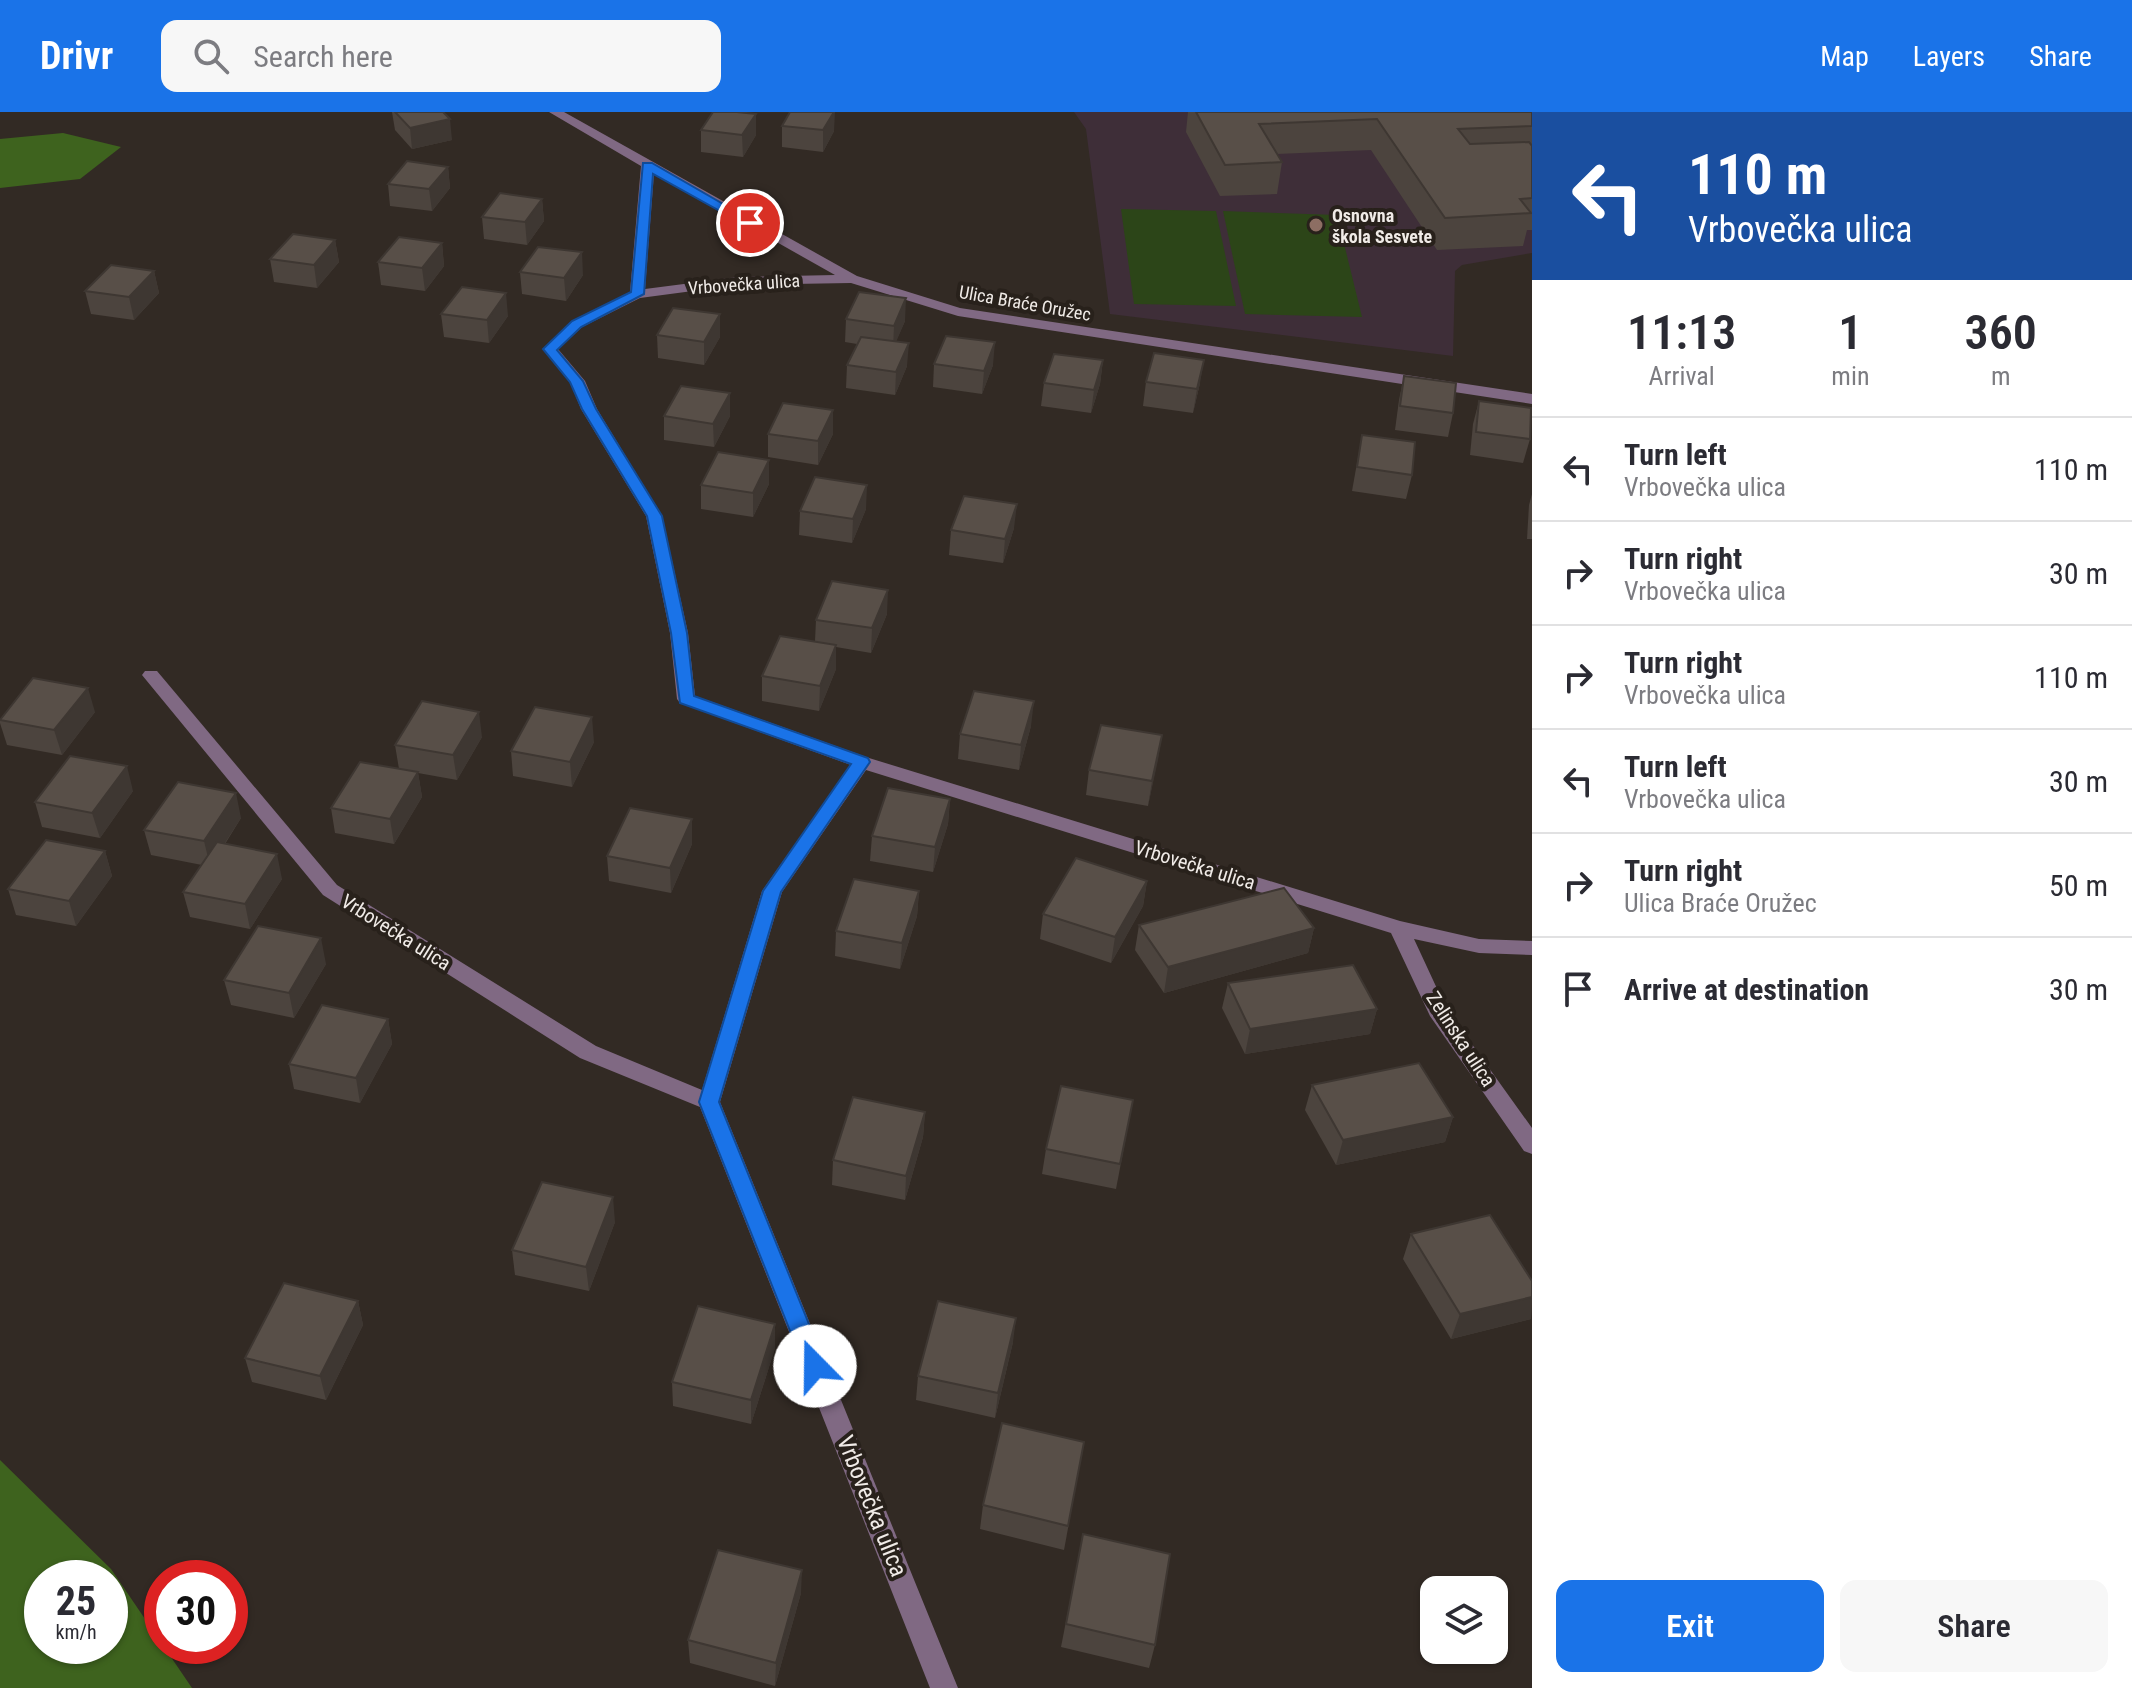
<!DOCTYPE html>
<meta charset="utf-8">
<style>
:root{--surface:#fff;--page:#f7f7f7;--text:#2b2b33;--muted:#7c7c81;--line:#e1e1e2;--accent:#1a73e8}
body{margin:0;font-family:"Roboto Condensed",sans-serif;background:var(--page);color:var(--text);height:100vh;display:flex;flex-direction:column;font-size:30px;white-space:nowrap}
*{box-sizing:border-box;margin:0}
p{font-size:26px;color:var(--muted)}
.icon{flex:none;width:44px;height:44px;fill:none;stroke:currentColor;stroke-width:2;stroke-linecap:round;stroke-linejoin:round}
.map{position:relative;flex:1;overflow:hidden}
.sheet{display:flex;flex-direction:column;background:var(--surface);width:600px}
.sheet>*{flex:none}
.banner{background:#1a4fa0;color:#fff;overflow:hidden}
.tools{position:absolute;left:1420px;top:1464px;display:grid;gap:16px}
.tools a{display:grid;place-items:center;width:88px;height:88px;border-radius:16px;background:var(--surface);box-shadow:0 2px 6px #0004;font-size:40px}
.speed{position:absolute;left:24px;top:1448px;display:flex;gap:16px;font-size:40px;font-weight:700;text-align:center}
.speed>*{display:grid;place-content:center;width:104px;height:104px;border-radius:50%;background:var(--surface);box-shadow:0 2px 6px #0004;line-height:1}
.speed small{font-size:20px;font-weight:400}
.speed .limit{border:12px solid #d22;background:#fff;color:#111}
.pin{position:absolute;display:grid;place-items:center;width:68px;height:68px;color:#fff;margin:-34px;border:4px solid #fff;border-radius:50%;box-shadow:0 2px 8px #0007}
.me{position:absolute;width:88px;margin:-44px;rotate:338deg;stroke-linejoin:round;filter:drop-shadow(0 0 6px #0008)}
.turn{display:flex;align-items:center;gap:28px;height:168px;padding:0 24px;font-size:36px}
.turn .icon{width:104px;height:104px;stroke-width:2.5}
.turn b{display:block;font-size:56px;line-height:68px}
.eta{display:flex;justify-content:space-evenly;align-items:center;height:136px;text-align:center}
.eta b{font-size:48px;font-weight:600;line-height:56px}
.cta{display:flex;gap:16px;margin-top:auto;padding:16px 24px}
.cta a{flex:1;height:92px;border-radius:16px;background:var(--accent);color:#fff;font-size:32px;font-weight:600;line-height:92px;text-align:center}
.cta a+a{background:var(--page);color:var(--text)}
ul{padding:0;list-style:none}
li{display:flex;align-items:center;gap:24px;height:104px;padding:0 24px;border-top:2px solid var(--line)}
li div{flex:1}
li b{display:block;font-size:30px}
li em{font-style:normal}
header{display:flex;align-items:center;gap:48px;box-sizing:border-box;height:112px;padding:0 40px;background:var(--accent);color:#fff}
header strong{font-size:38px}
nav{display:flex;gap:44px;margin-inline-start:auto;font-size:28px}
.search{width:560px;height:72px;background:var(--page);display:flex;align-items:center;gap:20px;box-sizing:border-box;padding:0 28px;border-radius:16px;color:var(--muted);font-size:30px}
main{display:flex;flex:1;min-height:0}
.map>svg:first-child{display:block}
.education{fill:#3e2e38}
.green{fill:#2c4518}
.forest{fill:#3e631e;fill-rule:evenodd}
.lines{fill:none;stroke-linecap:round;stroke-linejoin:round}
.minor{fill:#806983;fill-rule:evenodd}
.wall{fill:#4c443e}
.shaded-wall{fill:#3e3732}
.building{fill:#584f48;stroke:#3e3732;stroke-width:2}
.route{fill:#1a73e8;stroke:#114b97;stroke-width:2}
.education-dot{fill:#8d6e63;stroke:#28211b;stroke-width:3}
.labels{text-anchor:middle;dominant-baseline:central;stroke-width:8;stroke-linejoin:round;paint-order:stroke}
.far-poi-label{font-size:18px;font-weight:bold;fill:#f0ebe7;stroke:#28211b;text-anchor:start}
.far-street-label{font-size:18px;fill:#f0ebe7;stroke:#28211b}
.street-label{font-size:20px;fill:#f0ebe7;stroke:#28211b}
.near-street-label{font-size:24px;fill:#f0ebe7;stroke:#28211b}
</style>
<header>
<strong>Drivr</strong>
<div class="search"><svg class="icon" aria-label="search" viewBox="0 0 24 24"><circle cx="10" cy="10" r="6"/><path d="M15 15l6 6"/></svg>Search here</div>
<nav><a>Map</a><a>Layers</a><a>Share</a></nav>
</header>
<main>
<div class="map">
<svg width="1532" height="1576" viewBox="0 0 1532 1576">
<rect width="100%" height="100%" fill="#322a24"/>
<polygon class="education" points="1074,0 1532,0 1532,141 1462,153 1455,159 1453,244 1110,202 1086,17"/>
<g class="green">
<polygon points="1121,97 1216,99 1236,194 1134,192"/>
<polygon points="1223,99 1337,103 1362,205 1245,202"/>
</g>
<g class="forest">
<polygon points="63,21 121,35 80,67 0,76 0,27"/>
<path d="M0 1348 111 1457 192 1576H0ZM42 1466H110V1534H42Z"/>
</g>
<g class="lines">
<path class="minor" d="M549 0H564L857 164 960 196 1532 282V292L958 204 851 171 738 173 640 186 582 215 558 237 585 269 597 297 662 404 688 521 695 584 869 646 1400 809 1479 827 1532 829V843L1479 841 1414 827 1446 896 1532 1016V1042L1524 1039 1430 904 1391 821 866 658 782 780 720 990 958 1576H930L700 995 580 946 323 783 142 563 145 559H157L337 773 596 934 702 978 762 779 851 653 680 591 677 587 670 521 646 404 581 297 570 270 543 237 572 209 630 180 641 54ZM654 61 835 163 738 165 645 177Z"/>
</g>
<g class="wall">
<polygon points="392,0 443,0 452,28 412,37 395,18"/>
<polygon points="1188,0 1532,0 1532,118 1527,118 1523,134 1437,138 1371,38 1277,42 1282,50 1277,82 1220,84 1186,20"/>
<polygon points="756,2 756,23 743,45 701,40 701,18"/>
<polygon points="782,14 834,19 823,40 782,35"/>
<polygon points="448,55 450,76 432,99 390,94 388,72"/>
<polygon points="542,87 544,109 527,133 484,127 482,105"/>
<polygon points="335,128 339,150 317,176 274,170 270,147"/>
<polygon points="442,131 444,154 425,179 381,173 378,150"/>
<polygon points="154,159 159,181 134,208 91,202 85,179"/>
<polygon points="520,160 583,163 566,189 522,182"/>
<polygon points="441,202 508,204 489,231 444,225"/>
<polygon points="846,207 905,209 896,229 907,254 895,283 846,276 847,253 857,232 845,230"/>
<polygon points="657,223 720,225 704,253 658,246"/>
<polygon points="1103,248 1100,272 1091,301 1041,294 1044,271"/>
<polygon points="934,252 993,253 982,282 933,275"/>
<polygon points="1404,264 1453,301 1448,325 1395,318 1399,288"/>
<polygon points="1146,270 1200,271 1193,301 1143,294"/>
<polygon points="730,281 730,304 714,335 664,328 664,304"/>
<polygon points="1479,289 1530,327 1523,351 1470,343 1473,312"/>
<polygon points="833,298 833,322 818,353 768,345 768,322"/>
<polygon points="1362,323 1412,363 1406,387 1352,379"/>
<polygon points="769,372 753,405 701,397 701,373"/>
<polygon points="1532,382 1532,427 1527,427 1529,393"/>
<polygon points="866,397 852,431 799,423 800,399"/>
<polygon points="1014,416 1003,451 949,443 951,418"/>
<polygon points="887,502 871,541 836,535 836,557 819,599 762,589 762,564 815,529 816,508"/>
<polygon points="95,600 62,643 7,633 0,611 0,607"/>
<polygon points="1031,614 1019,658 958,647 960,622"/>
<polygon points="1162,623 1148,694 1086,683 1089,658"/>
<polygon points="482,625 457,668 418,661 422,685 394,732 335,721 331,696 399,657 395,633"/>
<polygon points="594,630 572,675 513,664 511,639"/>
<polygon points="133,679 100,726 42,715 35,690"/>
<polygon points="950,687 948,712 933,760 870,749 872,724"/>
<polygon points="241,706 225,732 282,767 250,817 190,805 183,780 202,753 151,743 144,718"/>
<polygon points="692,707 692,732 671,781 609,769 607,744"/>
<polygon points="105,739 112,764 76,814 16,803 8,777"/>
<polygon points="1147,769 1143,794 1111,851 1040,827 1043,802"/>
<polygon points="919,779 917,804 900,857 835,844 836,819"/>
<polygon points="1139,813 1314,816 1308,841 1164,881 1135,838"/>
<polygon points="326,852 294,906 231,893 224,868"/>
<polygon points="1228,871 1377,897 1370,922 1245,942 1222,896"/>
<polygon points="388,907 392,932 360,991 294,977 289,952"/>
<polygon points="1312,973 1453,1005 1445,1030 1336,1053 1305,998"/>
<polygon points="1133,988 1116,1077 1042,1062 1046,1037"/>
<polygon points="925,1000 923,1025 905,1088 832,1073 833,1048"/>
<polygon points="615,1110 589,1179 515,1163 512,1138"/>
<polygon points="1411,1122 1532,1169 1531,1207 1451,1227 1403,1147"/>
<polygon points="358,1189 363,1213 326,1288 252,1270 245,1246"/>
<polygon points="775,1212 775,1236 751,1312 673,1294 672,1270"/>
<polygon points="1013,1230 995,1306 916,1288 918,1264"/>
<polygon points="1084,1330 1064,1438 980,1417 983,1393"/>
<polygon points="1083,1422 1155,1533 1149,1556 1061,1535"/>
<polygon points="801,1481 775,1574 690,1551 688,1528"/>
</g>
<g class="shaded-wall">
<polygon points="834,0 835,0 834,19 823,40 823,18"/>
<polygon points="756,2 756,23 743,45 742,23"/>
<polygon points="450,7 452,28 412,37 410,16"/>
<polygon points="448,55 450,76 432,99 429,77"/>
<polygon points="542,87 544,109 527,133 525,110"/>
<polygon points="335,128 339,150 317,176 314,153"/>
<polygon points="442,131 444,154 425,179 422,156"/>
<polygon points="582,140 583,163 566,189 564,166"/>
<polygon points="154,159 159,181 134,208 129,185"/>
<polygon points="506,181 508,204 489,231 487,208"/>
<polygon points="906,186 905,209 893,237 894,214"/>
<polygon points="720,202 720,225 704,253 704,230"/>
<polygon points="995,230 993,253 982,282 984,259"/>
<polygon points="909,231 907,254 895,283 896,260"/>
<polygon points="1103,248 1100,272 1091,301 1094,278"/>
<polygon points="1204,248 1200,271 1193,301 1197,277"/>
<polygon points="730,281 730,304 714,335 713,312"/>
<polygon points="833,298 833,322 818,353 818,329"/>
<polygon points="769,348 769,372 753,405 753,381"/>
<polygon points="867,373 866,397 852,431 853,407"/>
<polygon points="1017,392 1014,416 1003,451 1005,427"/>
<polygon points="888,478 887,502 871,541 872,516"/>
<polygon points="836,533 836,557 819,599 820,574"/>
<polygon points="88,576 95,600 62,643 54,618"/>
<polygon points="1034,589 1031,614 1019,658 1021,633"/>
<polygon points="479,600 482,625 457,668 453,643"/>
<polygon points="592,605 594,630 572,675 570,650"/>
<polygon points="1162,623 1158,648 1148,694 1152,669"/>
<polygon points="127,654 133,679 100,726 92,701"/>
<polygon points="418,660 422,685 394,732 390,707"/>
<polygon points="236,681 241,706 210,754 204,729"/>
<polygon points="950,687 948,712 933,760 935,735"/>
<polygon points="692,707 692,732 671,781 670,756"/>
<polygon points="105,739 112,764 76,814 69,789"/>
<polygon points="277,742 282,767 250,817 245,792"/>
<polygon points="1147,769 1143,794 1111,851 1115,825"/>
<polygon points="919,779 917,804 900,857 902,831"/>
<polygon points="1314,816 1308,841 1164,881 1168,855"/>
<polygon points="321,826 326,852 294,906 289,881"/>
<polygon points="1377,897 1370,922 1245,942 1250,917"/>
<polygon points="388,907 392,932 360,991 356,966"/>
<polygon points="925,1000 923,1025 905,1088 906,1064"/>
<polygon points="1453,1005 1445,1030 1336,1053 1343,1028"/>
<polygon points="613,1085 615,1110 589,1179 586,1155"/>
<polygon points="1532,1185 1531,1207 1451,1227 1460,1202"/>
<polygon points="358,1189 363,1213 326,1288 320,1264"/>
<polygon points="1016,1206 1013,1230 995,1306 998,1281"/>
<polygon points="775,1212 775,1236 751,1312 751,1288"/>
<polygon points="802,1458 801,1481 775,1574 776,1551"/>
</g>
<g class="building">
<polygon points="395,0 443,0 450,7 410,16"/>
<polygon points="713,0 737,0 756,2 742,23 701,18"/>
<polygon points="790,0 834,0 823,18 782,14"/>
<polygon points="1196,0 1532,0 1532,14 1458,17 1470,32 1529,30 1532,34 1532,86 1520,87 1531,101 1445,106 1377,7 1259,12 1282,50 1225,53"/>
<polygon points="407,49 448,55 429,77 388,72"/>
<polygon points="500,81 542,87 525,110 482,105"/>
<polygon points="293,122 335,128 314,153 270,147"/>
<polygon points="399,125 442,131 422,156 378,150"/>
<polygon points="538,135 582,140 564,166 520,160"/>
<polygon points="111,153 154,159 129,185 85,179"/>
<polygon points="462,175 506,181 487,208 441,202"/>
<polygon points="859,180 906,186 894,214 846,207"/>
<polygon points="673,196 720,202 704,230 657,223"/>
<polygon points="946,224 995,230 984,259 934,252"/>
<polygon points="861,225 909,231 896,260 847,253"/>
<polygon points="1154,241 1204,248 1197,277 1146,270"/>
<polygon points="1054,242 1103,248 1094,278 1044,271"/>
<polygon points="1404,264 1456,271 1453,301 1400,294"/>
<polygon points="681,274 730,281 713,312 664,304"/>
<polygon points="1479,289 1531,296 1530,327 1476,320"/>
<polygon points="783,291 833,298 818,329 768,322"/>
<polygon points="1362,323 1415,330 1412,363 1357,355"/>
<polygon points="718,340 769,348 753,381 701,373"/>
<polygon points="815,365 867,373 853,407 800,399"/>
<polygon points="964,384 1017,392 1005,427 951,418"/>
<polygon points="832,469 888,478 872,516 816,508"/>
<polygon points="780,524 836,533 820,574 762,564"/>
<polygon points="33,566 88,576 54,618 0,608"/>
<polygon points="974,579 1034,589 1021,633 960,622"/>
<polygon points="422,589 479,600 453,643 395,633"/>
<polygon points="535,595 592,605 570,650 511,639"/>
<polygon points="1101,613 1162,623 1152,669 1089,658"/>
<polygon points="70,644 127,654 92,701 35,690"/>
<polygon points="360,650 418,660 390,707 331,696"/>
<polygon points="178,670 236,681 204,729 144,718"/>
<polygon points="888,676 950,687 935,735 872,724"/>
<polygon points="630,696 692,707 670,756 607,744"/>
<polygon points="46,728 105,739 69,789 8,777"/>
<polygon points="217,730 277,742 245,792 183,780"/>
<polygon points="1076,746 1147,769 1115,825 1043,802"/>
<polygon points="854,767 919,779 902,831 836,819"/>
<polygon points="1284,776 1314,816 1168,855 1139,813"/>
<polygon points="258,814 321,826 289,881 224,868"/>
<polygon points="1353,853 1377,897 1250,917 1228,871"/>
<polygon points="322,893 388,907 356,966 289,952"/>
<polygon points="1419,951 1453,1005 1343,1028 1312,973"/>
<polygon points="1061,974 1133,988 1120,1052 1046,1037"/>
<polygon points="853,985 925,1000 906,1064 833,1048"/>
<polygon points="542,1070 613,1085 586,1155 512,1138"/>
<polygon points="1490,1103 1532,1169 1532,1185 1460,1202 1411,1122"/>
<polygon points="284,1171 358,1189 320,1264 245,1246"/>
<polygon points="938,1189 1016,1206 998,1281 918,1264"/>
<polygon points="698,1194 775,1212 751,1288 672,1270"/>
<polygon points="1002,1311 1084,1330 1068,1414 983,1393"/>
<polygon points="1083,1422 1170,1442 1155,1533 1066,1512"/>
<polygon points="718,1438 802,1458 776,1551 688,1528"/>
</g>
<polygon class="route" points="643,51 652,51 756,111 745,113 653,62 644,182 581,215 557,238 583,269 596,297 662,404 687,521 694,584 868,646 870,650 781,780 719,990 826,1254 823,1260 807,1260 804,1254 699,990 763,779 851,652 680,591 671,521 647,404 582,297 570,270 543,237 572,209 631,180"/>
<circle class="education-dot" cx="1316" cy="113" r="8"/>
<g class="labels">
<g class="far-poi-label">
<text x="1332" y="103">Osnovna<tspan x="1332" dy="21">škola Sesvete</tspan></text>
</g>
<g class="far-street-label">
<text transform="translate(744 172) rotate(-4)">Vrbovečka ulica</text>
<text transform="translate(1025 191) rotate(10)">Ulica Braće Oružec</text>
</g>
<g class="street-label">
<text transform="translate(1195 753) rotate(17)">Vrbovečka ulica</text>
<text transform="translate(396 820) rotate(32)">Vrbovečka ulica</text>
<text transform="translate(1461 927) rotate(57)">Zelinska ulica</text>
</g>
<g class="near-street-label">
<text transform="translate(872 1394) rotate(68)">Vrbovečka ulica</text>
</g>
</g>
</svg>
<div class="tools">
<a><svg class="icon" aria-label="layers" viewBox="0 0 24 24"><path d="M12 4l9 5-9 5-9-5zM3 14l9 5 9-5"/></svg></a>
</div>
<div class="speed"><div>25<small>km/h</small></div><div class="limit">30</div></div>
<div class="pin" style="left:750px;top:111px;background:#d93025"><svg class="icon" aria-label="arrive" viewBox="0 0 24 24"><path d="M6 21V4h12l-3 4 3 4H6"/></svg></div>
<svg class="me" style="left:815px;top:1254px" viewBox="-20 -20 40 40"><circle r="19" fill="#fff"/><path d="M0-13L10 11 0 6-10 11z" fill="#1a73e8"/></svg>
</div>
<section class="sheet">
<div class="banner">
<div class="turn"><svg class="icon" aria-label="left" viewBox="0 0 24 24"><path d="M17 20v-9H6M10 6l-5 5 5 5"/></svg><div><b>110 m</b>Vrbovečka ulica</div></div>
</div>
<div class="eta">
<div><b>11:13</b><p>Arrival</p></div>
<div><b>1</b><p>min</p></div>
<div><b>360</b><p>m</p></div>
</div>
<ul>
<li><svg class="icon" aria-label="left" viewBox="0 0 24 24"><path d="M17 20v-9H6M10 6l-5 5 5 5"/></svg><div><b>Turn left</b><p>Vrbovečka ulica</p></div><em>110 m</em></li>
<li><svg class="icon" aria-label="right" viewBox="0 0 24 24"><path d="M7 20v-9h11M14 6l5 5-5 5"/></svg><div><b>Turn right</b><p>Vrbovečka ulica</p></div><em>30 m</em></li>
<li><svg class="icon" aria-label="right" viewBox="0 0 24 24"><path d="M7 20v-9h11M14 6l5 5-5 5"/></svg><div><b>Turn right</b><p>Vrbovečka ulica</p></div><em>110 m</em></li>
<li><svg class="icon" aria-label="left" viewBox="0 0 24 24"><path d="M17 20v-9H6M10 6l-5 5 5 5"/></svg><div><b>Turn left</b><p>Vrbovečka ulica</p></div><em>30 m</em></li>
<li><svg class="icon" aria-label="right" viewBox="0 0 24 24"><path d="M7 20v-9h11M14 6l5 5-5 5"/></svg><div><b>Turn right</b><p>Ulica Braće Oružec</p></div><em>50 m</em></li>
<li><svg class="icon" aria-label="arrive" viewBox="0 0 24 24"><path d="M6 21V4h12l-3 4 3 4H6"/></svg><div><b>Arrive at destination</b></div><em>30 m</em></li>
</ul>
<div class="cta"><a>Exit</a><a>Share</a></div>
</section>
</main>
